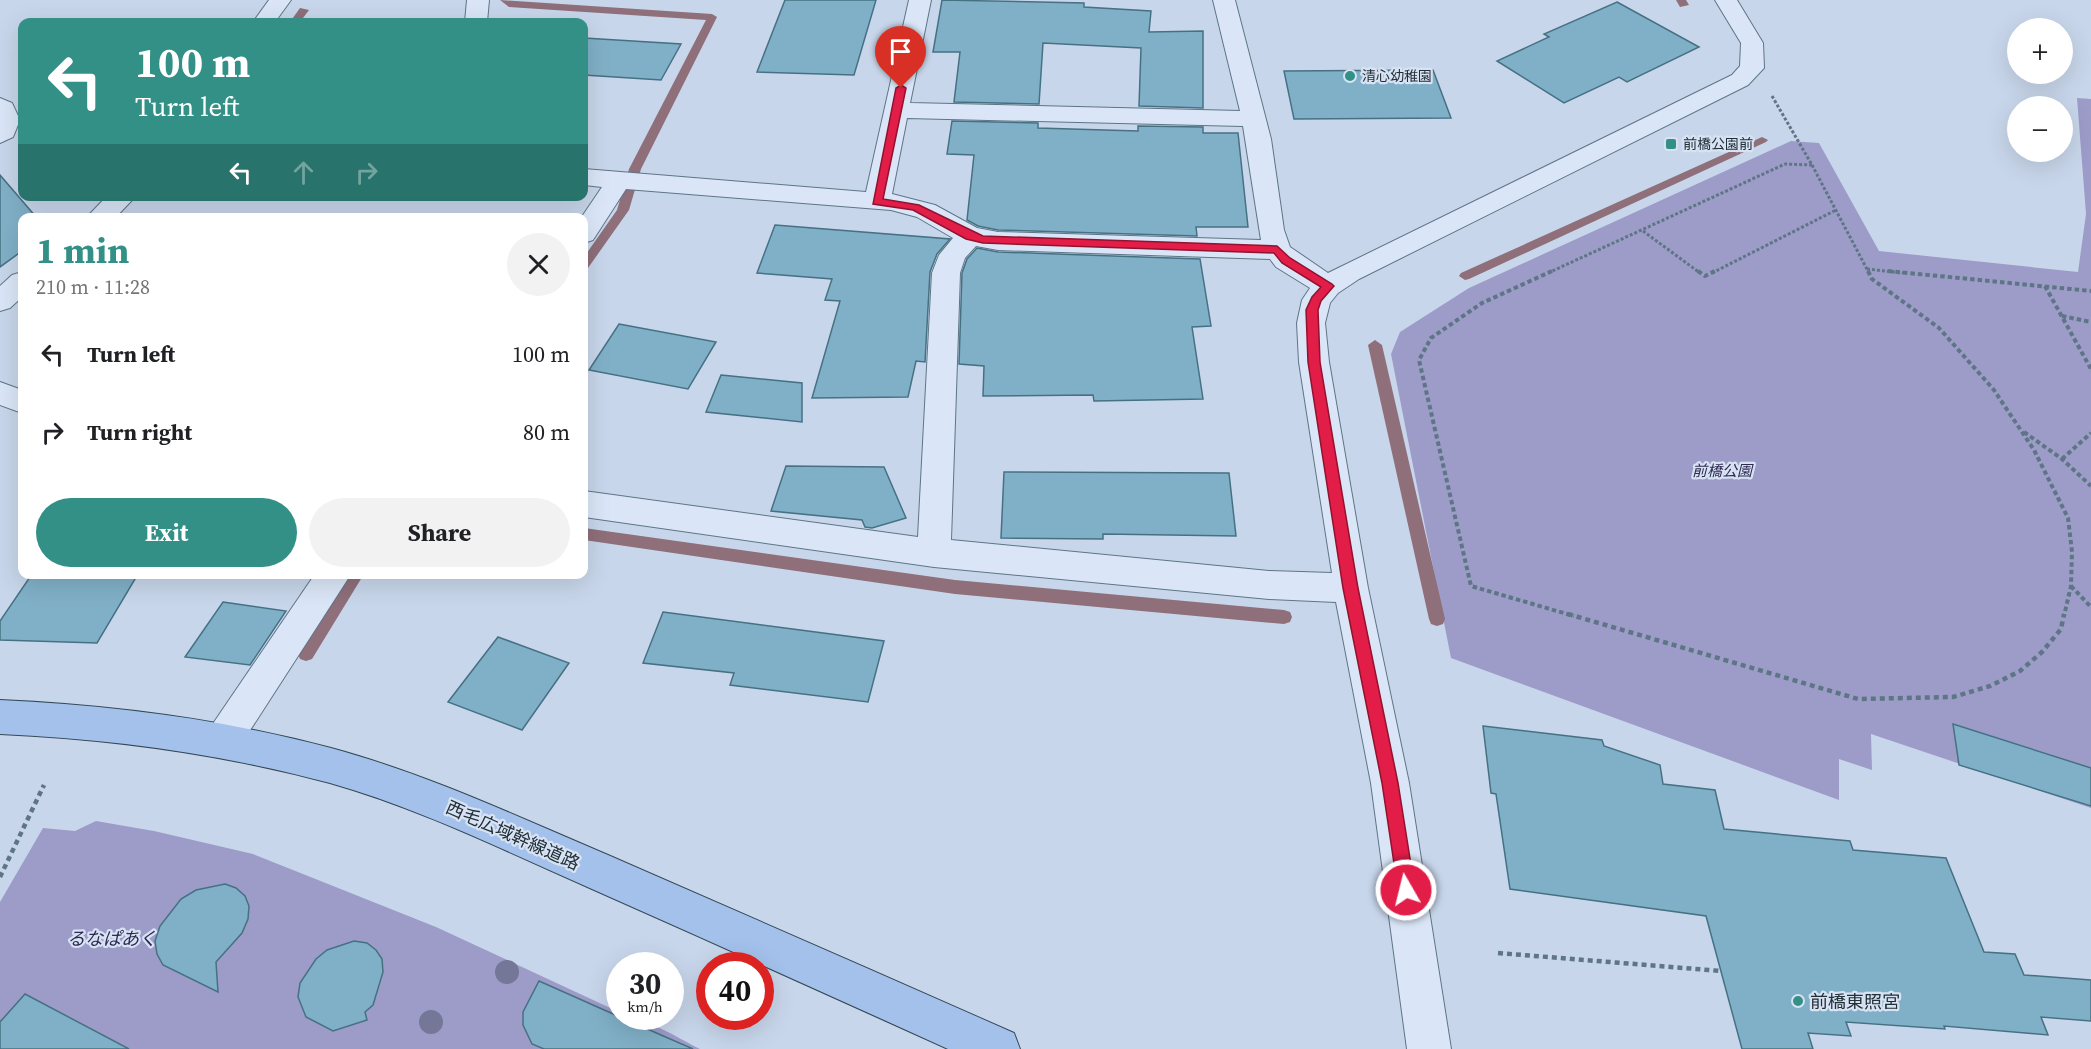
<!DOCTYPE html>
<meta charset="utf-8">
<style>
:root{--surface:#fff;--page:#f2f2f2;--text:#202124;--muted:#757577;--accent:#329086}
body{margin:0;font-family:"Source Serif 4","Noto Sans JP",serif;background:var(--page);color:var(--text);height:100vh;display:flex;flex-direction:column;font-size:22px;white-space:nowrap}
*{box-sizing:border-box;margin:0}
p{font-size:20px;color:var(--muted)}
.icon{flex:none;width:33px;height:33px;fill:none;stroke:currentColor;stroke-width:2;stroke-linecap:round;stroke-linejoin:round}
.map{position:relative;flex:1;overflow:hidden}
.drawer{position:absolute;left:18px;top:213px;width:570px;height:366px;display:flex;flex-direction:column;background:var(--surface);border-radius:12px;box-shadow:0 6px 24px #0002}
.drawer>*{flex:none}
.banner{position:absolute;left:18px;top:18px;width:570px;height:183px;border-radius:12px;box-shadow:0 6px 24px #0002;background:#329086;color:#fff;overflow:hidden}
.controls{position:absolute;left:2007px;top:18px;display:grid;gap:12px}
.controls a{display:grid;place-items:center;width:66px;height:66px;border-radius:50%;background:var(--surface);box-shadow:0 6px 24px #0002;font-size:30px}
.speed{position:absolute;left:606px;top:952px;display:flex;gap:12px;font-size:30px;font-weight:700;text-align:center}
.speed>*{display:grid;place-content:center;width:78px;height:78px;border-radius:50%;background:var(--surface);box-shadow:0 6px 24px #0002;line-height:1}
.speed small{font-size:15px;font-weight:400}
.speed .limit{border:9px solid #d22;background:#fff;color:#111}
.pin{position:absolute;display:grid;place-items:center;width:51px;height:51px;color:#fff;margin:-62px -26px;border-radius:50% 50% 50% 0;rotate:-45deg;box-shadow:0 0 6px #0007}
.pin .icon{rotate:45deg}
.me{position:absolute;width:66px;margin:-33px;rotate:352deg;stroke-linejoin:round;filter:drop-shadow(0 0 4px #0008)}
.turn{display:flex;align-items:center;gap:21px;height:126px;padding:0 18px;font-size:27px}
.turn .icon{width:78px;height:78px;stroke-width:2.5}
.turn b{display:block;font-size:42px;line-height:51px}
.lanes{display:flex;align-items:center;height:57px;padding:0 18px;background:#0003;justify-content:center;gap:30px;direction:ltr}
.lanes .off{opacity:.35}
.round{display:grid;place-items:center;flex:none;width:63px;height:63px;border-radius:32px;background:var(--page)}
.headline{display:flex;align-items:center;justify-content:space-between;height:102px;padding:0 18px}
h1{font-size:36px;font-weight:700;line-height:45px;color:var(--accent)}
.button{display:flex;gap:12px;margin-top:auto;padding:12px 18px}
.button a{flex:1;height:69px;border-radius:36px;background:var(--accent);color:#fff;font-size:24px;font-weight:700;line-height:69px;text-align:center}
.button a+a{background:var(--page);color:var(--text)}
ul{padding:0;list-style:none}
li{display:flex;align-items:center;gap:18px;height:78px;padding:0 18px}
li div{flex:1}
li b{display:block;font-size:22px}
li em{font-style:normal}
.map>svg:first-child{display:block}
.green{fill:#9d9cc9}
.lines{fill:none;stroke-linecap:round;stroke-linejoin:round}
.stream{fill:#8e6f7a;fill-rule:evenodd}
.building{fill:#80b0c7;stroke:#467183;stroke-width:1.5}
.minor-casing{stroke:#5e7586;stroke-width:2}
.major-casing{stroke:#324854;stroke-width:2}
.path-far2{stroke:#5e7586;stroke-width:3;stroke-dasharray:3 2;stroke-linecap:butt}
.path-far1{stroke:#5e7586;stroke-width:4;stroke-dasharray:4.5 3;stroke-linecap:butt}
.path{stroke:#5e7586;stroke-width:4.5;stroke-dasharray:5 4;stroke-linecap:butt}
.minor{fill:#dae6f7;fill-rule:evenodd}
.major{fill:#a3c1eb;fill-rule:evenodd}
.tree{fill:#747797}
.route{fill:#e11d48;stroke:#92132f;stroke-width:1.5}
.poi-dot{fill:#329086;stroke:#d7e2f3;stroke-width:2}
.labels{text-anchor:middle;dominant-baseline:central;stroke-width:4.5;stroke-linejoin:round;paint-order:stroke}
.far-poi-label{font-size:14px;fill:#212f37;stroke:#d7e2f3;text-anchor:start}
.park-label{font-size:15px;font-style:italic;fill:#2f2952;stroke:#d7e2f3}
.near-street-label{font-size:18px;fill:#212f37;stroke:#d7e2f3}
.near-park-label{font-size:18px;font-style:italic;fill:#2f2952;stroke:#d7e2f3}
.near-poi-label{font-size:18px;fill:#212f37;stroke:#d7e2f3;text-anchor:start}
</style>
<div class="map">
<svg width="2091" height="1049" viewBox="0 0 2091 1049">
<rect width="100%" height="100%" fill="#c8d6eb"/>
<g class="green">
<polygon points="2077,98 2091,99 2091,808 1871,734 1872,770 1839,759 1839,800 1451,658 1391,354 1400,332 1469,288 1791,141 1819,143 1879,251 2078,272 2086,214"/>
<path d="M96 821 154 831 253 854 436 927 619 1012 620 1017C646 1017 676 1037 700 1049H0V902L43 828 75 831Z"/>
</g>
<g class="lines">
<g class="stream">
<polygon points="500,0 712,14 717,17 641,169 629,210 588,268 584,269 584,257 617,210 629,169 706,20 509,7"/>
<polygon points="1676,0 1686,0 1689,5 1680,7"/>
<polygon points="300,8 309,10 300,22 290,22"/>
<polygon points="1762,137 1768,140 1766,142 1469,279 1465,280 1459,276 1461,273"/>
<polygon points="1375,340 1382,345 1445,619 1443,624 1437,626 1431,624 1429,619 1368,345"/>
<polygon points="584,528 955,580 1284,610 1290,612 1292,617 1290,622 1284,624 955,594 584,540"/>
<polygon points="348,574 364,574 312,659 306,661 300,659 298,654 300,649"/>
</g>
</g>
<g class="building">
<polygon points="785,0 876,0 854,75 757,72"/>
<polygon points="942,0 1084,3 1084,7 1151,11 1149,32 1203,31 1203,108 1139,106 1141,48 1043,43 1039,104 954,102 960,52 933,52"/>
<polygon points="1617,2 1699,47 1627,82 1619,77 1564,103 1497,61 1549,37 1544,34"/>
<polygon points="584,38 681,44 661,80 584,75"/>
<polygon points="1433,70 1451,118 1294,119 1284,71"/>
<polygon points="952,121 1038,123 1038,128 1138,131 1138,126 1203,127 1203,133 1238,133 1248,227 1196,227 1197,236 998,230 978,226 967,220 974,155 947,154"/>
<polygon points="0,175 37,218 22,218 22,251 0,267"/>
<polygon points="775,225 950,239 937,254 930,272 925,362 916,361 908,397 812,398 840,301 825,300 832,279 757,273"/>
<polygon points="977,248 998,252 1200,259 1211,326 1192,327 1203,399 1094,401 1093,395 983,396 984,366 959,364 962,273 967,259"/>
<polygon points="619,324 716,342 688,389 589,370"/>
<polygon points="721,375 802,383 802,422 706,412"/>
<polygon points="786,466 884,467 906,518 872,528 865,527 862,520 771,511"/>
<polygon points="1004,472 1229,473 1236,536 1103,534 1103,539 1001,538"/>
<polygon points="32,574 138,574 97,643 0,640 0,621"/>
<polygon points="223,602 286,611 250,665 185,657"/>
<polygon points="663,612 884,641 868,702 730,685 734,673 643,663"/>
<polygon points="498,637 569,663 522,730 448,702"/>
<polygon points="1953,724 2091,768 2091,806 1959,765"/>
<polygon points="1483,726 1602,740 1604,746 1660,765 1663,784 1715,790 1724,829 1850,841 1853,850 1946,858 1984,952 2015,954 2024,975 2091,980 2091,1021 2041,1017 2048,1035 1944,1026 1945,1029 1846,1022 1851,1036 1808,1033 1813,1049 1742,1049 1706,916 1510,889 1496,794 1491,793"/>
<polygon points="225,884 236,888 245,896 249,906 248,919 242,933 216,962 218,992 163,965 157,954 155,941 160,926 181,899 196,890"/>
<polygon points="354,941 367,943 376,950 382,959 383,972 373,1005 365,1012 367,1020 333,1031 306,1017 298,997 300,983 316,959 327,950"/>
<polygon points="539,981 620,1017 693,1049 544,1049 532,1044 523,1025 523,1012"/>
<polygon points="25,994 129,1049 0,1049 0,1022"/>
</g>
<g class="lines">
<defs>
<g id="minor">
<polygon points="269,0 291,0 275,22 253,22"/>
<polygon points="467,0 489,0 487,22 465,22"/>
<path d="M909 0H931L910 103 1240 111 1213 0H1235L1271 139 1284 230 1290 247 1328 273 1732 75 1740 66 1741 43 1715 0H1737L1763 43 1764 68 1748 85 1359 279 1338 293 1330 303 1325 323 1329 362 1368 588 1409 783 1451 1049H1407L1371 783 1336 602 1269 599 934 567 584 517V491L918 537 932 273 939 255 953 238 917 217 891 210 626 189 593 240 584 243V218H581L602 187 584 185V169L866 192ZM907 118 1243 126 1261 240 998 232 977 228 935 205 892 194ZM976 246 998 250 1270 259 1276 267 1310 288 1302 300 1297 323 1299 362 1332 573 1269 571 951 540 960 273 965 258Z"/>
<polygon points="0,98 12,103 20,120 13,137 0,143"/>
<polygon points="107,196 136,196 115,218 86,218"/>
<polygon points="22,272 22,297 10,308 0,311 0,286 12,275"/>
<polygon points="0,382 22,390 22,413 0,405"/>
<polygon points="315,574 351,574 236,752 223,757 210,752 204,740 210,728"/>
</g>
<path id="major" d="M0 700C112 705 222 719 331 748 427 774 516 816 608 855 743 914 879 973 1014 1033L1020 1049H948C827 994 705 939 583 885 499 848 418 808 330 783 222 754 112 739 0 734Z"/>
</defs>
<use href="#minor" class="minor-casing"/>
<use href="#major" class="major-casing"/>
<g class="path-far2">
<polyline points="1772,96 1812,165"/>
<polyline points="1812,165 1869,273"/>
<polyline points="1643,231 1700,273"/>
<polyline points="1867,269 1903,273"/>
<polyline points="1548,273 1785,164 1812,165"/>
<polyline points="1712,273 1836,210"/>
</g>
<g class="path-far1">
<polyline points="1552,271 1482,303 1431,338 1419,360 1471,586 1574,616"/>
<polyline points="1698,271 1705,276 1715,271"/>
<polyline points="1868,271 1872,279 1939,328 1994,390 2034,450 2068,518 2072,552 2071,586 2064,616"/>
<polyline points="1888,271 2091,291"/>
<polyline points="2045,286 2091,369"/>
<polyline points="2062,316 2091,322"/>
<polyline points="2024,432 2062,459 2091,486"/>
<polyline points="2062,459 2091,433"/>
<polyline points="2071,586 2091,607"/>
</g>
<g class="path">
<polyline points="1568,614 1858,699 1953,697 1990,686 2020,671 2042,652 2061,629 2064,614"/>
<polyline points="0,877 44,785"/>
<polyline points="1498,953 1721,971"/>
</g>
<use href="#minor" class="minor"/>
<use href="#major" class="major"/>
</g>
<g class="tree">
<circle cx="507" cy="972" r="12"/>
<circle cx="431" cy="1022" r="12"/>
</g>
<polygon class="route" points="901,85 906,88 883,199 919,205 983,236 1277,246 1290,258 1332,284 1334,286 1321,301 1318,310 1320,362 1358,588 1398,783 1415,890 1412,895 1406,898 1400,895 1398,890 1382,783 1343,588 1308,362 1306,310 1312,297 1321,287 1282,263 1274,253 983,243 966,239 913,210 873,204 896,88"/>
<g class="poi-dot">
<circle cx="1350" cy="76" r="6"/>
<rect x="1665" y="138" width="12" height="12" rx="3"/>
<circle cx="1798" cy="1001" r="6"/>
</g>
<g class="labels">
<g class="far-poi-label">
<text x="1362" y="76">清心幼稚園</text>
<text x="1683" y="144">前橋公園前</text>
</g>
<g class="park-label">
<text x="1722" y="470">前橋公園</text>
</g>
<g class="near-street-label">
<text transform="translate(513 835) rotate(24)">西毛広域幹線道路</text>
</g>
<g class="near-park-label">
<text x="112" y="938">るなぱあく</text>
</g>
<g class="near-poi-label">
<text x="1810" y="1001">前橋東照宮</text>
</g>
</g>
</svg>
<div class="controls">
<a>+</a>
<a>−</a>
</div>
<div class="speed"><div>30<small>km/h</small></div><div class="limit">40</div></div>
<div class="pin" style="left:901px;top:88px;background:#d93025"><svg class="icon" aria-label="arrive" viewBox="0 0 24 24"><path d="M6 21V4h12l-3 4 3 4H6"/></svg></div>
<svg class="me" style="left:1406px;top:890px" viewBox="-20 -20 40 40"><circle r="17" fill="#e11d48" stroke="#fff" stroke-width="3"/><path d="M0-11L8 9 0 5-8 9z" fill="#fff"/></svg>
<div class="banner">
<div class="turn"><svg class="icon" aria-label="left" viewBox="0 0 24 24"><path d="M17 20v-9H6M10 6l-5 5 5 5"/></svg><div><b>100 m</b>Turn left</div></div>
<div class="lanes"><svg class="icon" aria-label="left" viewBox="0 0 24 24"><path d="M17 20v-9H6M10 6l-5 5 5 5"/></svg><svg class="icon off" aria-label="ahead" viewBox="0 0 24 24"><path d="M12 20V5M6 11l6-6 6 6"/></svg><svg class="icon off" aria-label="right" viewBox="0 0 24 24"><path d="M7 20v-9h11M14 6l5 5-5 5"/></svg></div>
</div>
<section class="drawer">
<div class="headline"><div><h1>1 min</h1><p>210 m · 11:28</p></div><a class="round"><svg class="icon" aria-label="close" viewBox="0 0 24 24"><path d="M6 6l12 12M18 6L6 18"/></svg></a></div>
<ul>
<li><svg class="icon" aria-label="left" viewBox="0 0 24 24"><path d="M17 20v-9H6M10 6l-5 5 5 5"/></svg><div><b>Turn left</b></div><em>100 m</em></li>
<li><svg class="icon" aria-label="right" viewBox="0 0 24 24"><path d="M7 20v-9h11M14 6l5 5-5 5"/></svg><div><b>Turn right</b></div><em>80 m</em></li>
</ul>
<div class="button"><a>Exit</a><a>Share</a></div>
</section>
</div>
